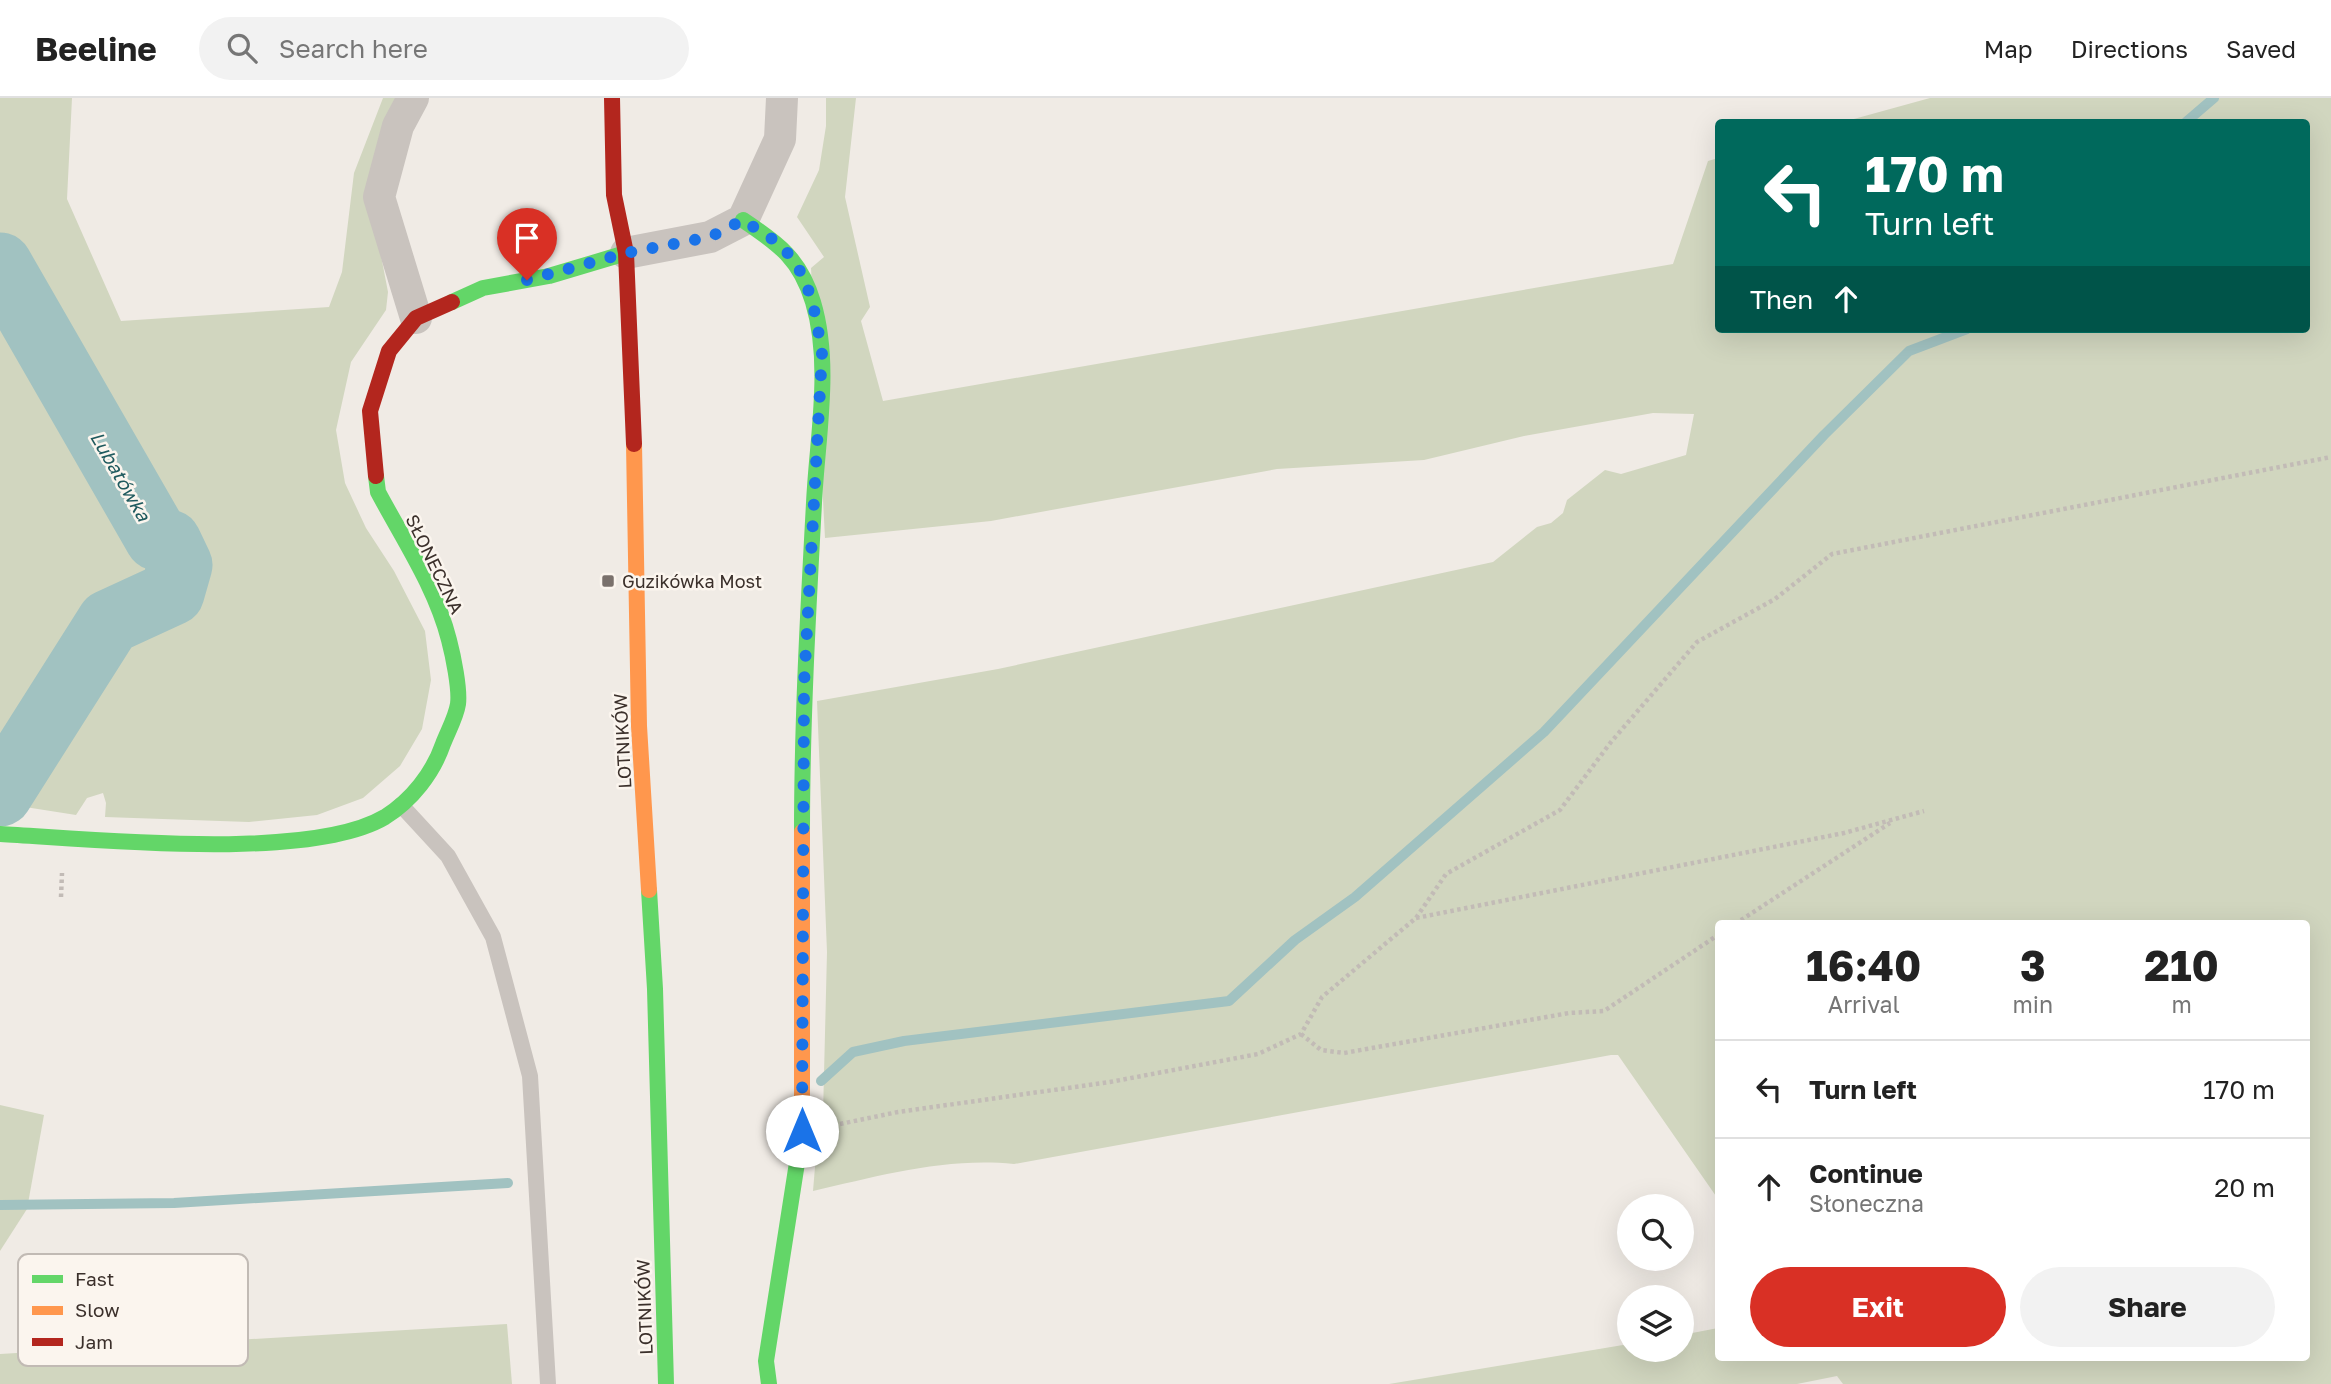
<!DOCTYPE html>
<meta charset="utf-8">
<style>
:root{--surface:#fff;--page:#f2f2f2;--text:#222;--muted:#767676;--line:#e0e0e0;--accent:#d93025}
body{margin:0;font-family:"Golos Text",sans-serif;background:var(--page);color:var(--text);height:100vh;display:flex;flex-direction:column;font-size:26px;white-space:nowrap}
*{box-sizing:border-box;margin:0}
p{font-size:23px;color:var(--muted)}
.icon{flex:none;width:38px;height:38px;fill:none;stroke:currentColor;stroke-width:2;stroke-linecap:round;stroke-linejoin:round}
.map{position:relative;flex:1;overflow:hidden}
.drawer{position:absolute;left:1715px;top:822px;width:595px;height:441px;display:flex;flex-direction:column;background:var(--surface);border-radius:7px;box-shadow:0 7px 28px #0002}
.drawer>*{flex:none}
.hud{position:absolute;left:1715px;top:21px;width:595px;height:214px;border-radius:7px;box-shadow:0 7px 28px #0002;background:#00695c;color:#fff;overflow:hidden}
.fabs{position:absolute;left:1617px;top:1096px;display:grid;gap:14px}
.fabs a{display:grid;place-items:center;width:77px;height:77px;border-radius:50%;background:var(--surface);box-shadow:0 7px 28px #0002;font-size:35px}
.pin{position:absolute;display:grid;place-items:center;width:60px;height:60px;color:#fff;margin:-72px -30px;border-radius:50% 50% 50% 0;rotate:-45deg;box-shadow:0 0 7px #0007}
.pin .icon{rotate:45deg}
.me{position:absolute;width:77px;margin:-38px;rotate:0deg;stroke-linejoin:round;filter:drop-shadow(0 0 5px #0008)}
.turn{display:flex;align-items:center;gap:24px;height:147px;padding:0 35px;font-size:32px}
.turn .icon{width:91px;height:91px;stroke-width:2.5}
.turn b{display:block;font-size:49px;line-height:60px}
.then{display:flex;align-items:center;height:66px;padding:0 35px;background:#0003;gap:14px;font-size:26px}
.eta{display:flex;justify-content:space-evenly;align-items:center;height:119px;text-align:center}
.eta b{font-size:42px;font-weight:700;line-height:49px}
.button{display:flex;gap:14px;margin-top:auto;padding:14px 35px}
.button a{flex:1;height:80px;border-radius:42px;background:var(--accent);color:#fff;font-size:28px;font-weight:700;line-height:80px;text-align:center}
.button a+a{background:var(--page);color:var(--text)}
ul{padding:0;list-style:none}
li{display:flex;align-items:center;gap:21px;height:98px;padding:0 35px;border-top:2px solid var(--line)}
li div{flex:1}
li b{display:block;font-size:26px}
li em{font-style:normal}
header{display:flex;align-items:center;gap:42px;box-sizing:border-box;height:98px;padding:0 35px;background:var(--surface);border-bottom:2px solid var(--line)}
header strong{font-size:33px}
nav{display:flex;gap:38px;margin-inline-start:auto;font-size:24px}
.search{width:490px;height:63px;background:var(--page);display:flex;align-items:center;gap:18px;box-sizing:border-box;padding:0 24px;border-radius:38px;color:var(--muted);font-size:26px}
.map>svg:first-child{display:block}
.green{fill:#d1d6bf}
.lines{fill:none;stroke-linecap:round;stroke-linejoin:round}
.stream{stroke:#a1c2c1;stroke-width:10}
.river{stroke:#a1c2c1;stroke-width:65}
.path{stroke:#c2bbb6;stroke-width:4.5;stroke-dasharray:3.5 3.5;stroke-linecap:butt}
.lane{stroke:#c9c3be;stroke-width:16}
.street{stroke:#c9c3be;stroke-width:32}
.fast{stroke:#63d668;stroke-width:16}
.slow{stroke:#ff974d;stroke-width:16}
.jam{stroke:#b3261e;stroke-width:16}
.route{stroke:#1a73e8;stroke-width:12;stroke-dasharray:0 21.6}
.poi-dot{fill:#7a716c;stroke:#fbf5ee;stroke-width:2.5}
.labels{text-anchor:middle;dominant-baseline:central;stroke-width:5;stroke-linejoin:round;paint-order:stroke}
.street-label{font-size:18px;fill:#3b302b;stroke:#fbf5ee}
.poi-label{font-size:18px;fill:#3b302b;stroke:#fbf5ee;text-anchor:start}
.water-label{font-size:19px;font-style:italic;fill:#1f5a5e;stroke:#fbf5ee}
.key{fill:#fbf5ee;stroke:#c1bab4;stroke-width:2}
.key-label{font-size:19px;fill:#3b302b}
</style>
<header>
<strong>Beeline</strong>
<div class="search"><svg class="icon" aria-label="search" viewBox="0 0 24 24"><circle cx="10" cy="10" r="6"/><path d="M15 15l6 6"/></svg>Search here</div>
<nav><a>Map</a><a>Directions</a><a>Saved</a></nav>
</header>
<div class="map">
<svg width="2331" height="1286" viewBox="0 0 2331 1286">
<rect width="100%" height="100%" fill="#f0ebe5"/>
<g class="green">
<polygon points="0,0 72,0 67,101 121,223 329,209 342,174 354,75 383,0 400,0 372,111 388,194 386,212 351,264 336,332 345,385 366,430 394,473 425,533 431,582 422,631 400,668 363,700 317,717 249,724 105,719 106,705 103,695 87,700 76,717 6,706 0,713"/>
<path d="M826 0H856L845 99 870 209 861 223 883 303 1673 166 1708 63 1718 60V231H2306V24H1843L1930 0H2331V1286H1843L1837 1278 1797 1286H1389L1629 1246V1251H1682V1237L1718 1230V1260H2306V826H1718V1101L1618 957H1611L1014 1066C945 1059 879 1078 813 1093L819 1021 823 1017 827 854 817 603 998 571 1493 464 1537 429 1551 425 1563 415 1567 402 1605 372 1621 376 1686 357 1694 316 1653 315 1524 338 1424 362 1277 371 991 423 825 440 811 170 824 159 797 119 819 72 826 28Z"/>
<polygon points="0,1007 44,1017 27,1111 0,1153"/>
<polygon points="507,1226 512,1286 0,1286 0,1256"/>
</g>
<g class="lines">
<g class="stream">
<polyline points="2186,24 2214,0"/>
<polyline points="821,983 853,954 904,943 1229,903 1295,842 1355,799 1544,634 1824,337 1909,253 1967,231"/>
<polyline points="0,1107 174,1105 508,1085"/>
</g>
<polyline class="river" points="0,167 157,440 169,444 180,467 172,495 109,524 0,696"/>
<g class="path">
<polyline points="61,799 62,775"/>
<polyline points="1416,820 1844,735 1924,713"/>
<polyline points="1735,826 1890,725"/>
<polyline points="1301,936 1321,952 1344,955 1569,915 1604,913 1718,837"/>
<polyline points="840,1026 898,1014 1110,984 1258,956 1301,936 1322,899 1416,820 1446,776 1560,712 1611,644 1697,544 1775,501 1832,456 2331,359"/>
</g>
<polyline class="lane" points="401,707 448,758 493,839 530,978 548,1286"/>
<g class="street">
<polyline points="413,0 398,28 379,99 416,220"/>
<polyline points="626,155 710,139 743,122 780,41 782,0"/>
</g>
<g class="fast">
<path d="M743 122C779 146 800 161 813 204 832 267 817 340 814 405 808 515 802 624 802 734"/>
<polyline points="452,204 483,190 549,178 626,155"/>
<path d="M0 736C91 741 309 764 385 719 412 702 433 675 443 646 448 633 456 619 458 606 460 591 453 557 449 542 436 490 403 441 378 394L376 378"/>
<polyline points="649,792 655,891 666,1286"/>
<polyline points="769,1286 766,1263 799,1052"/>
</g>
<g class="slow">
<polyline points="634,346 639,628 649,792"/>
<polyline points="799,1052 802,1033 802,734"/>
</g>
<g class="jam">
<polyline points="612,0 614,97 626,155 634,346"/>
<polyline points="376,378 370,313 389,253 416,220 452,204"/>
</g>
</g>
<g class="lines">
<path class="route" d="M527 182 626 155 710 139 743 122C756 131 772 139 783 150 811 178 816 219 822 256L804 587 802 1033"/>
</g>
<rect class="poi-dot" x="601" y="476" width="14" height="14" rx="3.5"/>
<g class="labels">
<g class="street-label">
<text transform="translate(435 466) rotate(64)">SŁONECZNA</text>
<text transform="translate(622 643) rotate(-93)">LOTNIKÓW</text>
<text transform="translate(644 1209) rotate(-92)">LOTNIKÓW</text>
</g>
<g class="poi-label">
<text x="622" y="483">Guzikówka Most</text>
</g>
<g class="water-label">
<text transform="translate(121 378) rotate(60)">Lubatówka</text>
</g>
</g>
<rect x="18" y="1156" width="230" height="112" rx="10" class="key"/>
<rect x="32" y="1177" width="31" height="8" fill="#63d668"/>
<rect x="32" y="1208" width="31" height="9" fill="#ff974d"/>
<rect x="32" y="1240" width="31" height="8" fill="#b3261e"/>
<g class="key-label">
<text x="75" y="1188">Fast</text>
<text x="75" y="1219">Slow</text>
<text x="75" y="1251">Jam</text>
</g>
</svg>
<div class="fabs">
<a><svg class="icon" aria-label="search" viewBox="0 0 24 24"><circle cx="10" cy="10" r="6"/><path d="M15 15l6 6"/></svg></a>
<a><svg class="icon" aria-label="layers" viewBox="0 0 24 24"><path d="M12 4l9 5-9 5-9-5zM3 14l9 5 9-5"/></svg></a>
</div>
<div class="pin" style="left:527px;top:182px;background:#d93025"><svg class="icon" aria-label="arrive" viewBox="0 0 24 24"><path d="M6 21V4h12l-3 4 3 4H6"/></svg></div>
<svg class="me" style="left:802px;top:1033px" viewBox="-20 -20 40 40"><circle r="19" fill="#fff"/><path d="M0-13L10 11 0 6-10 11z" fill="#1a73e8"/></svg>
<div class="hud">
<div class="turn"><svg class="icon" aria-label="left" viewBox="0 0 24 24"><path d="M17 20v-9H6M10 6l-5 5 5 5"/></svg><div><b>170 m</b>Turn left</div></div>
<div class="then">Then<svg class="icon" aria-label="ahead" viewBox="0 0 24 24"><path d="M12 20V5M6 11l6-6 6 6"/></svg></div>
</div>
<section class="drawer">
<div class="eta">
<div><b>16:40</b><p>Arrival</p></div>
<div><b>3</b><p>min</p></div>
<div><b>210</b><p>m</p></div>
</div>
<ul>
<li><svg class="icon" aria-label="left" viewBox="0 0 24 24"><path d="M17 20v-9H6M10 6l-5 5 5 5"/></svg><div><b>Turn left</b></div><em>170 m</em></li>
<li><svg class="icon" aria-label="ahead" viewBox="0 0 24 24"><path d="M12 20V5M6 11l6-6 6 6"/></svg><div><b>Continue</b><p>Słoneczna</p></div><em>20 m</em></li>
</ul>
<div class="button"><a>Exit</a><a>Share</a></div>
</section>
</div>
